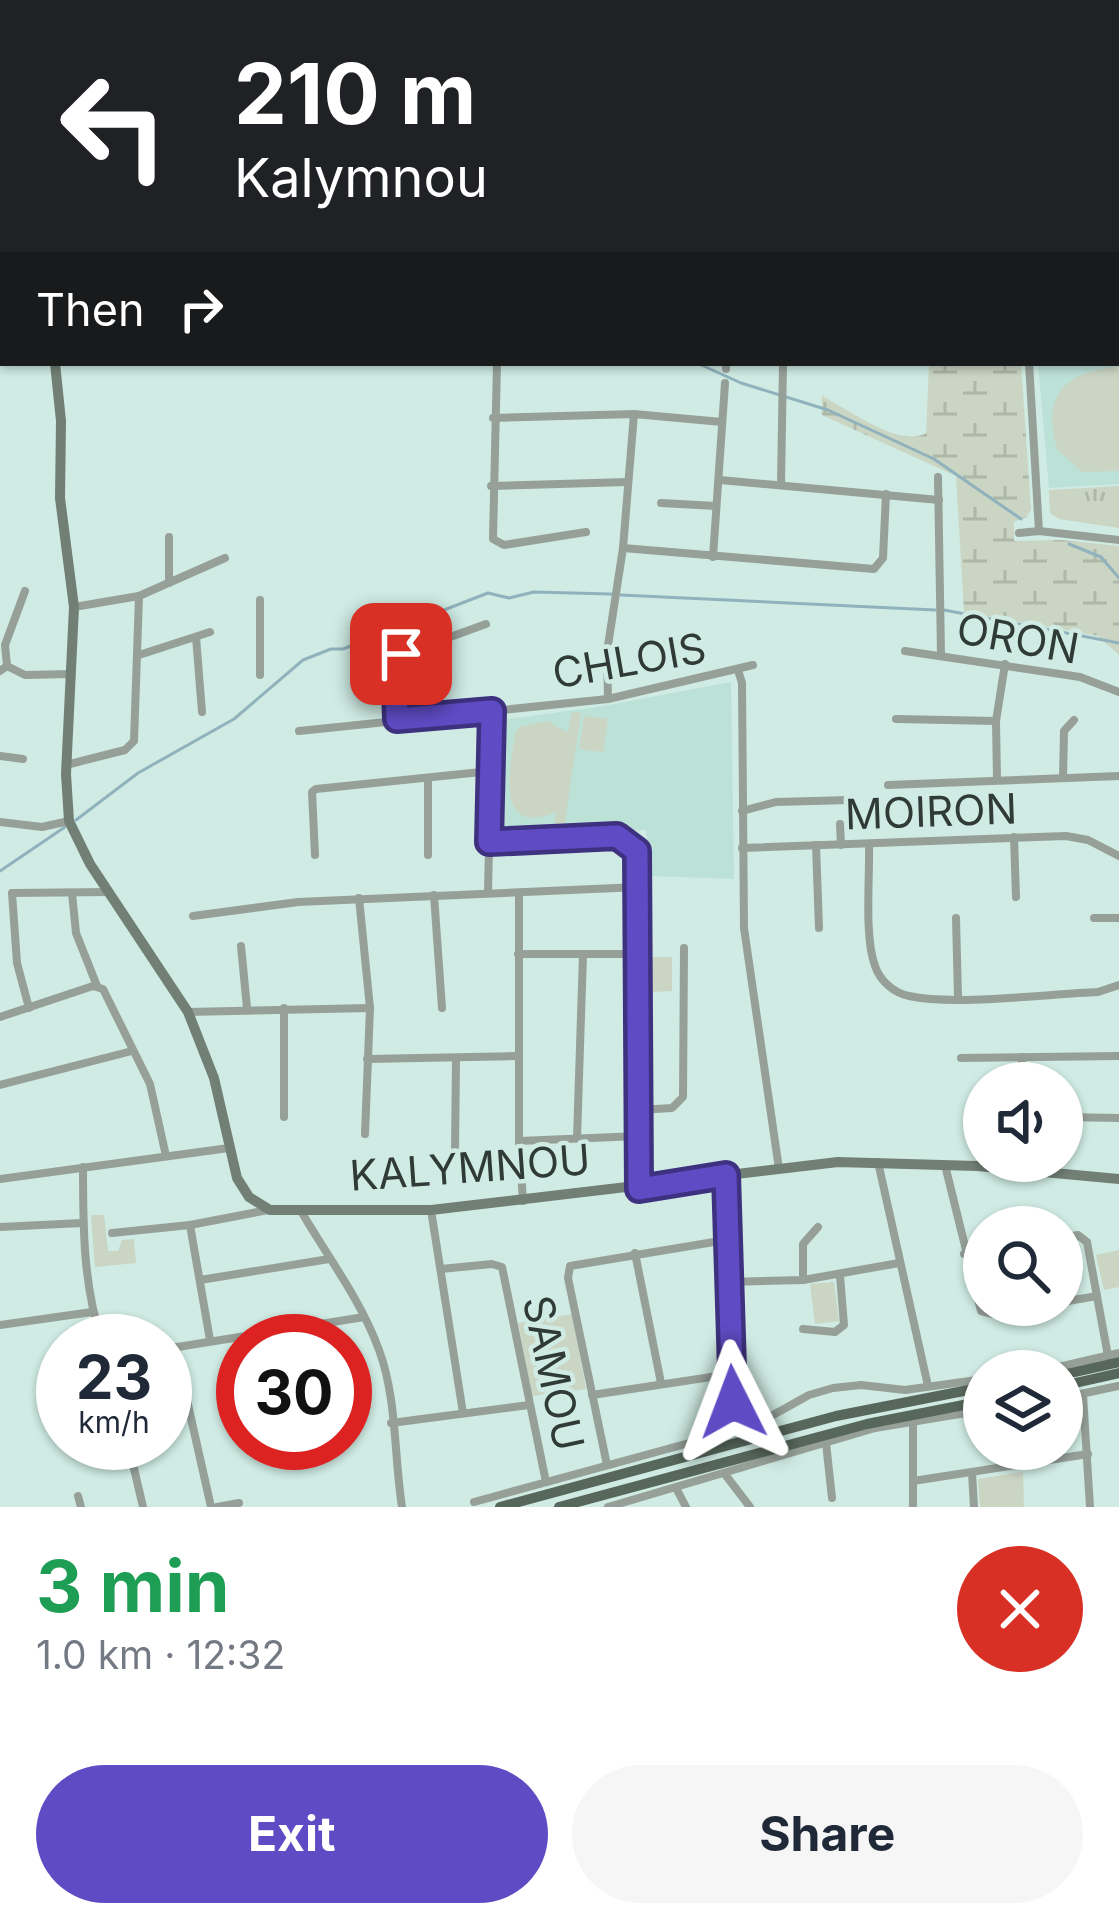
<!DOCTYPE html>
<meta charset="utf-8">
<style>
:root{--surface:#fff;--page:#f6f6f7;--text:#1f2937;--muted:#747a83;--accent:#5f4cc5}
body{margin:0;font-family:Inter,sans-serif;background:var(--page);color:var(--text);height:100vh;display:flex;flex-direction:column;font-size:45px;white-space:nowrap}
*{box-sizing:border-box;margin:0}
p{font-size:39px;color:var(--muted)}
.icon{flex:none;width:66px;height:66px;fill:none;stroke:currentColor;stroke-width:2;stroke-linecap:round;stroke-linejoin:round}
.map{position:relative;height:1507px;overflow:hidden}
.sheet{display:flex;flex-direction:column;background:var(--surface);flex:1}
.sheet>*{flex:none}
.banner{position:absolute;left:0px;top:0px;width:1119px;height:366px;box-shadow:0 3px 9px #0004;background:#202124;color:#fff;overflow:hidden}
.tools{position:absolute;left:963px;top:1062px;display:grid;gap:24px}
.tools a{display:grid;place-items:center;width:120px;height:120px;border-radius:50%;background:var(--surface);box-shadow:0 3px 9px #0004;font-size:60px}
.speed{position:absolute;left:36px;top:1314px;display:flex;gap:24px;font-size:60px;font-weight:700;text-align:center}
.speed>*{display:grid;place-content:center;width:156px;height:156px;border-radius:50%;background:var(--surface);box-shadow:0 3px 9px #0004;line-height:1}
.speed small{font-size:30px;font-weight:400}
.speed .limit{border:18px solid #d22;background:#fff;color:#111}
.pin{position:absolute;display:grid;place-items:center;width:102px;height:102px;color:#fff;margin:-51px;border-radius:24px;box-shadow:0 6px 18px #0006}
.me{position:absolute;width:132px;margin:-66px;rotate:357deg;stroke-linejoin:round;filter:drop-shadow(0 0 9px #0008)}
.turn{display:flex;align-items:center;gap:42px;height:252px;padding:0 36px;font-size:54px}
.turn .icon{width:156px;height:156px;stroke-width:2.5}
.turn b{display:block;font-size:84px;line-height:102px}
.then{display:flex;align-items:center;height:114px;padding:0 36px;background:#0003;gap:24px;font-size:45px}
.round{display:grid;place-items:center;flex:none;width:126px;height:126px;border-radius:63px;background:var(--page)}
.summary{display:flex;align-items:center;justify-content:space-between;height:204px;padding:0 36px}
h1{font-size:72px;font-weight:700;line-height:90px;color:#1e9e55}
.action{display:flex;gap:24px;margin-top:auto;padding:24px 36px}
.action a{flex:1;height:138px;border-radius:72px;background:var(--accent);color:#fff;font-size:48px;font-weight:700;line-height:138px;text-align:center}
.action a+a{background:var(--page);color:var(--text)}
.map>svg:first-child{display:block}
.built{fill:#bce1d7}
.grass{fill:url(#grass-tufts)}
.wetland{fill:url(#wetland-marsh)}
.park{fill:#cad5c3}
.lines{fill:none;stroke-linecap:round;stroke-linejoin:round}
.stream{stroke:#8fb2bd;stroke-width:3}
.street{stroke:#96a099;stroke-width:8}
.secondary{stroke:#717f75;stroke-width:10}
.primary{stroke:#57675b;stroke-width:10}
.route-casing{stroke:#3e3180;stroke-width:30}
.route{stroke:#5f4cc5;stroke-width:21}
.labels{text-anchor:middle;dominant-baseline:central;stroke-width:9;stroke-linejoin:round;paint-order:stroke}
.street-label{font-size:42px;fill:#303b38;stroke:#cfebe3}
</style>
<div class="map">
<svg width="1119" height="1507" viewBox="0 0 1119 1507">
<defs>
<pattern id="grass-tufts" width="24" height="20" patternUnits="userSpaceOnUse" patternTransform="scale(3)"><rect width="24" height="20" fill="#cad5c3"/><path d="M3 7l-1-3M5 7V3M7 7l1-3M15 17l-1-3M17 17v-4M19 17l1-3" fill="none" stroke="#aeb8a8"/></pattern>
<pattern id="wetland-marsh" width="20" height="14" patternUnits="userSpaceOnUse" patternTransform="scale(3)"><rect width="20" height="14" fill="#cad5c3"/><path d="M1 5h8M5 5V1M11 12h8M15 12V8" fill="none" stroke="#aeb8a8"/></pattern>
</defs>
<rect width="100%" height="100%" fill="#cfebe3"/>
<g class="built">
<polygon points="1116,195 1119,195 1119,484 1049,488 1038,363 1116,363"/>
<polygon points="731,682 734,879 651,876 646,830 501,834 492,721 598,707"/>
</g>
<polygon class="grass" points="1119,486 1119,528 1059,519 1050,513 1049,490"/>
<path class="wetland" d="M929 363H1021L1031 509 1027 517 1014 522V541L1062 540 1119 546V655L1098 636 964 612 956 476 822 415V396C848 409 901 449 926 433Z"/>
<g class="park">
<path d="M1119 366V471L1082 472 1057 449C1041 392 1066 373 1119 366Z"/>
<path d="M572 712 581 713 564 827 555 824 556 812C494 838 510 768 515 734L519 727 548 721 568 733Z"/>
<polygon points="584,716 608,719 603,752 579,749"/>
<polygon points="651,957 672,957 672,991 652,992"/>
<polygon points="91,1215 104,1215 108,1251 118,1251 122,1240 134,1239 136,1263 95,1267"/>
<polygon points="1119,1250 1119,1287 1104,1290 1096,1255"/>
<polygon points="834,1282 839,1321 815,1324 810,1284"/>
<polygon points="572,1314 586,1389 532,1396 518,1323"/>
<polygon points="1023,1472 1024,1507 980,1507 978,1479"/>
</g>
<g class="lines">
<g class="stream">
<polyline points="415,0 416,3"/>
<polyline points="697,363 741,383 828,410 934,459 1021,519"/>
<polyline points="0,364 20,363"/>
<polyline points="1069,544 1101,557 1119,578"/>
<polyline points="621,595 935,610"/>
<polyline points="944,610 1119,643"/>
<polyline points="76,820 138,773 234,719 303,660 331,649 343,649 488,593 509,598 534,592 611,594"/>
<polyline points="0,871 65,827"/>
</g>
<g class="street">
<polyline points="127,0 127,3"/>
<polyline points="229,0 230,3"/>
<polyline points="285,0 285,3"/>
<polyline points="466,0 467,3"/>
<polyline points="543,0 544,3"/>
<polyline points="947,0 947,3"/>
<polyline points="1029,0 1029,3"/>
<polyline points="371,3 376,1"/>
<polyline points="641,3 642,0"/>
<polyline points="708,3 708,0"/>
<polyline points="900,3 900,0"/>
<polyline points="1105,3 1106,0"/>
<polyline points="1116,144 1119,143"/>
<polyline points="1116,190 1119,189"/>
<polyline points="497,363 493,539 504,545 586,532"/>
<polyline points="726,363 726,369"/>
<polyline points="1029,363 1039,531"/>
<polyline points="493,418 634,414 722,422"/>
<polyline points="938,477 941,654"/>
<polyline points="720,480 939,500"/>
<polyline points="781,485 783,363"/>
<polyline points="491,486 627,482"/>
<polyline points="661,503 716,506"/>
<polyline points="1019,533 1039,531 1119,540"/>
<polyline points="169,537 169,583"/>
<polyline points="623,548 874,569 883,558 886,494"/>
<polyline points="713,557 725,383"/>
<polyline points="260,600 260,675"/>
<polyline points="74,607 139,596 225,558"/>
<polyline points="196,637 202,712"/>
<polyline points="905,651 1080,677 1119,692"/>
<polyline points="139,655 210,632"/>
<polyline points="7,666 25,675 71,674"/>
<polyline points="738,670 742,683 744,928 779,1169"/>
<polyline points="0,671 7,666 5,645 25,591"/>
<polyline points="608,699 607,652 623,548 634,414"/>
<polyline points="397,719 398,656 486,624"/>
<polyline points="896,719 996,721"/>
<polyline points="299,731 608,699 753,665"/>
<polyline points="0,756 23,759"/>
<polyline points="66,765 125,750 134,741 139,596"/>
<polyline points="1063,778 1064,731 1074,720"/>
<polyline points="428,779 428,855"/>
<polyline points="997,779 996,721 1005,664"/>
<polyline points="888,785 1119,776"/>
<polyline points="742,811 776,802 850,800"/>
<polyline points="0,822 42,827 69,821"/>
<polyline points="840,824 841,845"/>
<polyline points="1014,837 1016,897"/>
<polyline points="489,842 612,836 628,841 637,851 639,1187"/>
<path d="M869 844C870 878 864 936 875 966 880 981 894 993 909 996 955 1006 1047 994 1098 992L1119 985"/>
<polyline points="816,845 819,928"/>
<polyline points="742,848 1066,836 1088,840 1119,856"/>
<polyline points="315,855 312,792 316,789 491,771"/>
<polyline points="72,893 76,933 97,986"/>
<polyline points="488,893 492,711"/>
<polyline points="519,893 519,1141 523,1201"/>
<polyline points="434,895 442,1008"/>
<polyline points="359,898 370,1008 365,1134"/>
<polyline points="193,916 298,902 639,887"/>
<polyline points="956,918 958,997"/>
<polyline points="1094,918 1119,918"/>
<polyline points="241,946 247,1008"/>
<polyline points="518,954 640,954"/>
<polyline points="29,1008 17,963 12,893 109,892"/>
<polyline points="284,1008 284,1117"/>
<polyline points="188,1012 370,1008"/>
<polyline points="0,1017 93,986 103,989 150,1084 166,1156"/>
<polyline points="961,1058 1119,1056"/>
<polyline points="367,1059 518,1056"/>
<polyline points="1020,1083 1022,1057"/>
<polyline points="0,1085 132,1051"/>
<polyline points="639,1110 672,1108 683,1097 684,948"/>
<polyline points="1062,1117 1119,1118"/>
<polyline points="577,1138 583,955"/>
<polyline points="519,1141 639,1136"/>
<polyline points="455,1151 456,1058"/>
<polyline points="878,1162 928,1386"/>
<polyline points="945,1165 981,1311 997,1315 1048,1305"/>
<path d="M83 1167C83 1225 83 1286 102 1341"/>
<polyline points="726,1175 735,1431"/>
<polyline points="0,1179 229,1148"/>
<polyline points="431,1210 463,1413"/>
<path d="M301 1211C327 1256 361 1300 379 1350 397 1398 394 1456 402 1507"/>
<polyline points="190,1225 210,1340"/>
<polyline points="0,1227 82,1223"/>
<polyline points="112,1233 190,1225 268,1210"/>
<polyline points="1062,1238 1078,1235 1087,1242 1108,1356"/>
<polyline points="635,1253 661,1383"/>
<polyline points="964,1254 984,1251"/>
<polyline points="441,1269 492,1264 502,1267 546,1482"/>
<polyline points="200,1280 329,1259"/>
<polyline points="803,1280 803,1244 818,1227"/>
<polyline points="727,1282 803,1280 899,1263"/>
<polyline points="1062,1302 1097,1296"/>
<polyline points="0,1325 92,1312"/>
<polyline points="803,1329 835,1332 844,1325 840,1276"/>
<polyline points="175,1347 211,1507"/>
<polyline points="165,1349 364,1317"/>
<polyline points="1041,1371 1119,1353"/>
<polyline points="592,1395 731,1374"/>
<polyline points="1083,1395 1090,1507"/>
<polyline points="1062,1398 1118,1386"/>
<polyline points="913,1421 913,1507"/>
<polyline points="391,1423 529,1405"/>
<polyline points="128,1443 143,1507"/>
<polyline points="826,1443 832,1498"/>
<polyline points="607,1465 568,1278 570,1266 726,1240"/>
<polyline points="724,1473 750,1507"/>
<polyline points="972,1473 974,1507"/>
<polyline points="913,1481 1088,1454"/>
<polyline points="676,1488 686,1507"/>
<polyline points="78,1496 81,1507"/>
<polyline points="474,1502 755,1425 809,1395 833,1388 861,1385 905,1390 984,1379"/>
<polyline points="217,1507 239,1503"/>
<polyline points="608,1507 875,1428 984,1410"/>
</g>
<g class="secondary">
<polyline points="7,0 7,3"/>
<polyline points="837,3 837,0"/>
<polyline points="1116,153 1119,152"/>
<polyline points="55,363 61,421 60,498 74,607 66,774 69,821 90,864 188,1012 214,1078 237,1178 249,1197 270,1210 431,1210 838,1162 977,1166 1119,1179"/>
</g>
<g class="primary">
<polyline points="1062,1375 1119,1362"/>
<polyline points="1062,1386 1119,1373"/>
<polyline points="500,1507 836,1416 984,1387"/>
<polyline points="559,1507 867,1424 984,1401"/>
</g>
</g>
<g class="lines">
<defs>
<polyline id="route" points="401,654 395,664 397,719 492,711 489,842 617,836 637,851 639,1189 726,1175 733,1402"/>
</defs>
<use href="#route" class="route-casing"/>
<use href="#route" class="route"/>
</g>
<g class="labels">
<g class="street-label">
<text transform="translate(1018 638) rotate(10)">ORON</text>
<text transform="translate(629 660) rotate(-10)">CHLOIS</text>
<text transform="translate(931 811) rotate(-2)">MOIRON</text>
<text transform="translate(470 1167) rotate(-4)">KALYMNOU</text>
<text transform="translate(554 1373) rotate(78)">SAMOU</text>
</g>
</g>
</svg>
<div class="tools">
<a><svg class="icon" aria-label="sound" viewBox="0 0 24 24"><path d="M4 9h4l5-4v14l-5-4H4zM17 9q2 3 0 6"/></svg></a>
<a><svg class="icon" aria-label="search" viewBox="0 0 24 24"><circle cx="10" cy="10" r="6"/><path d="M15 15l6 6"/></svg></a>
<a><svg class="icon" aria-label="layers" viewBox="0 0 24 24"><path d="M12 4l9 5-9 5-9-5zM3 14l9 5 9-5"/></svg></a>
</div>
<div class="speed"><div>23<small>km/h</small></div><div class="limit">30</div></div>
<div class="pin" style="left:401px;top:654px;background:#d93025"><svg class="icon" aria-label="arrive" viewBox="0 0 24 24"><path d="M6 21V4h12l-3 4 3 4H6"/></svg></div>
<svg class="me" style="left:733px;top:1402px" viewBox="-20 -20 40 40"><path d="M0-17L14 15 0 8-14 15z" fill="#5f4cc5" stroke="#fff" stroke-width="4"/></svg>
<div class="banner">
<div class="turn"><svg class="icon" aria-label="left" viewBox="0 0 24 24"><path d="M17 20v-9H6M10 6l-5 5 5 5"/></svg><div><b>210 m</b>Kalymnou</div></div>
<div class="then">Then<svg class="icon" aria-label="right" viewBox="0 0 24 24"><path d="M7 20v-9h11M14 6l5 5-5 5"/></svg></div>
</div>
</div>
<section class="sheet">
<div class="summary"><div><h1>3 min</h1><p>1.0 km · 12:32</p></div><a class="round" style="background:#d93025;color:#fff"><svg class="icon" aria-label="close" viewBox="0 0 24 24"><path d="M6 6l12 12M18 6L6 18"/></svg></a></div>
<div class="action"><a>Exit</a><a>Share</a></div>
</section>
